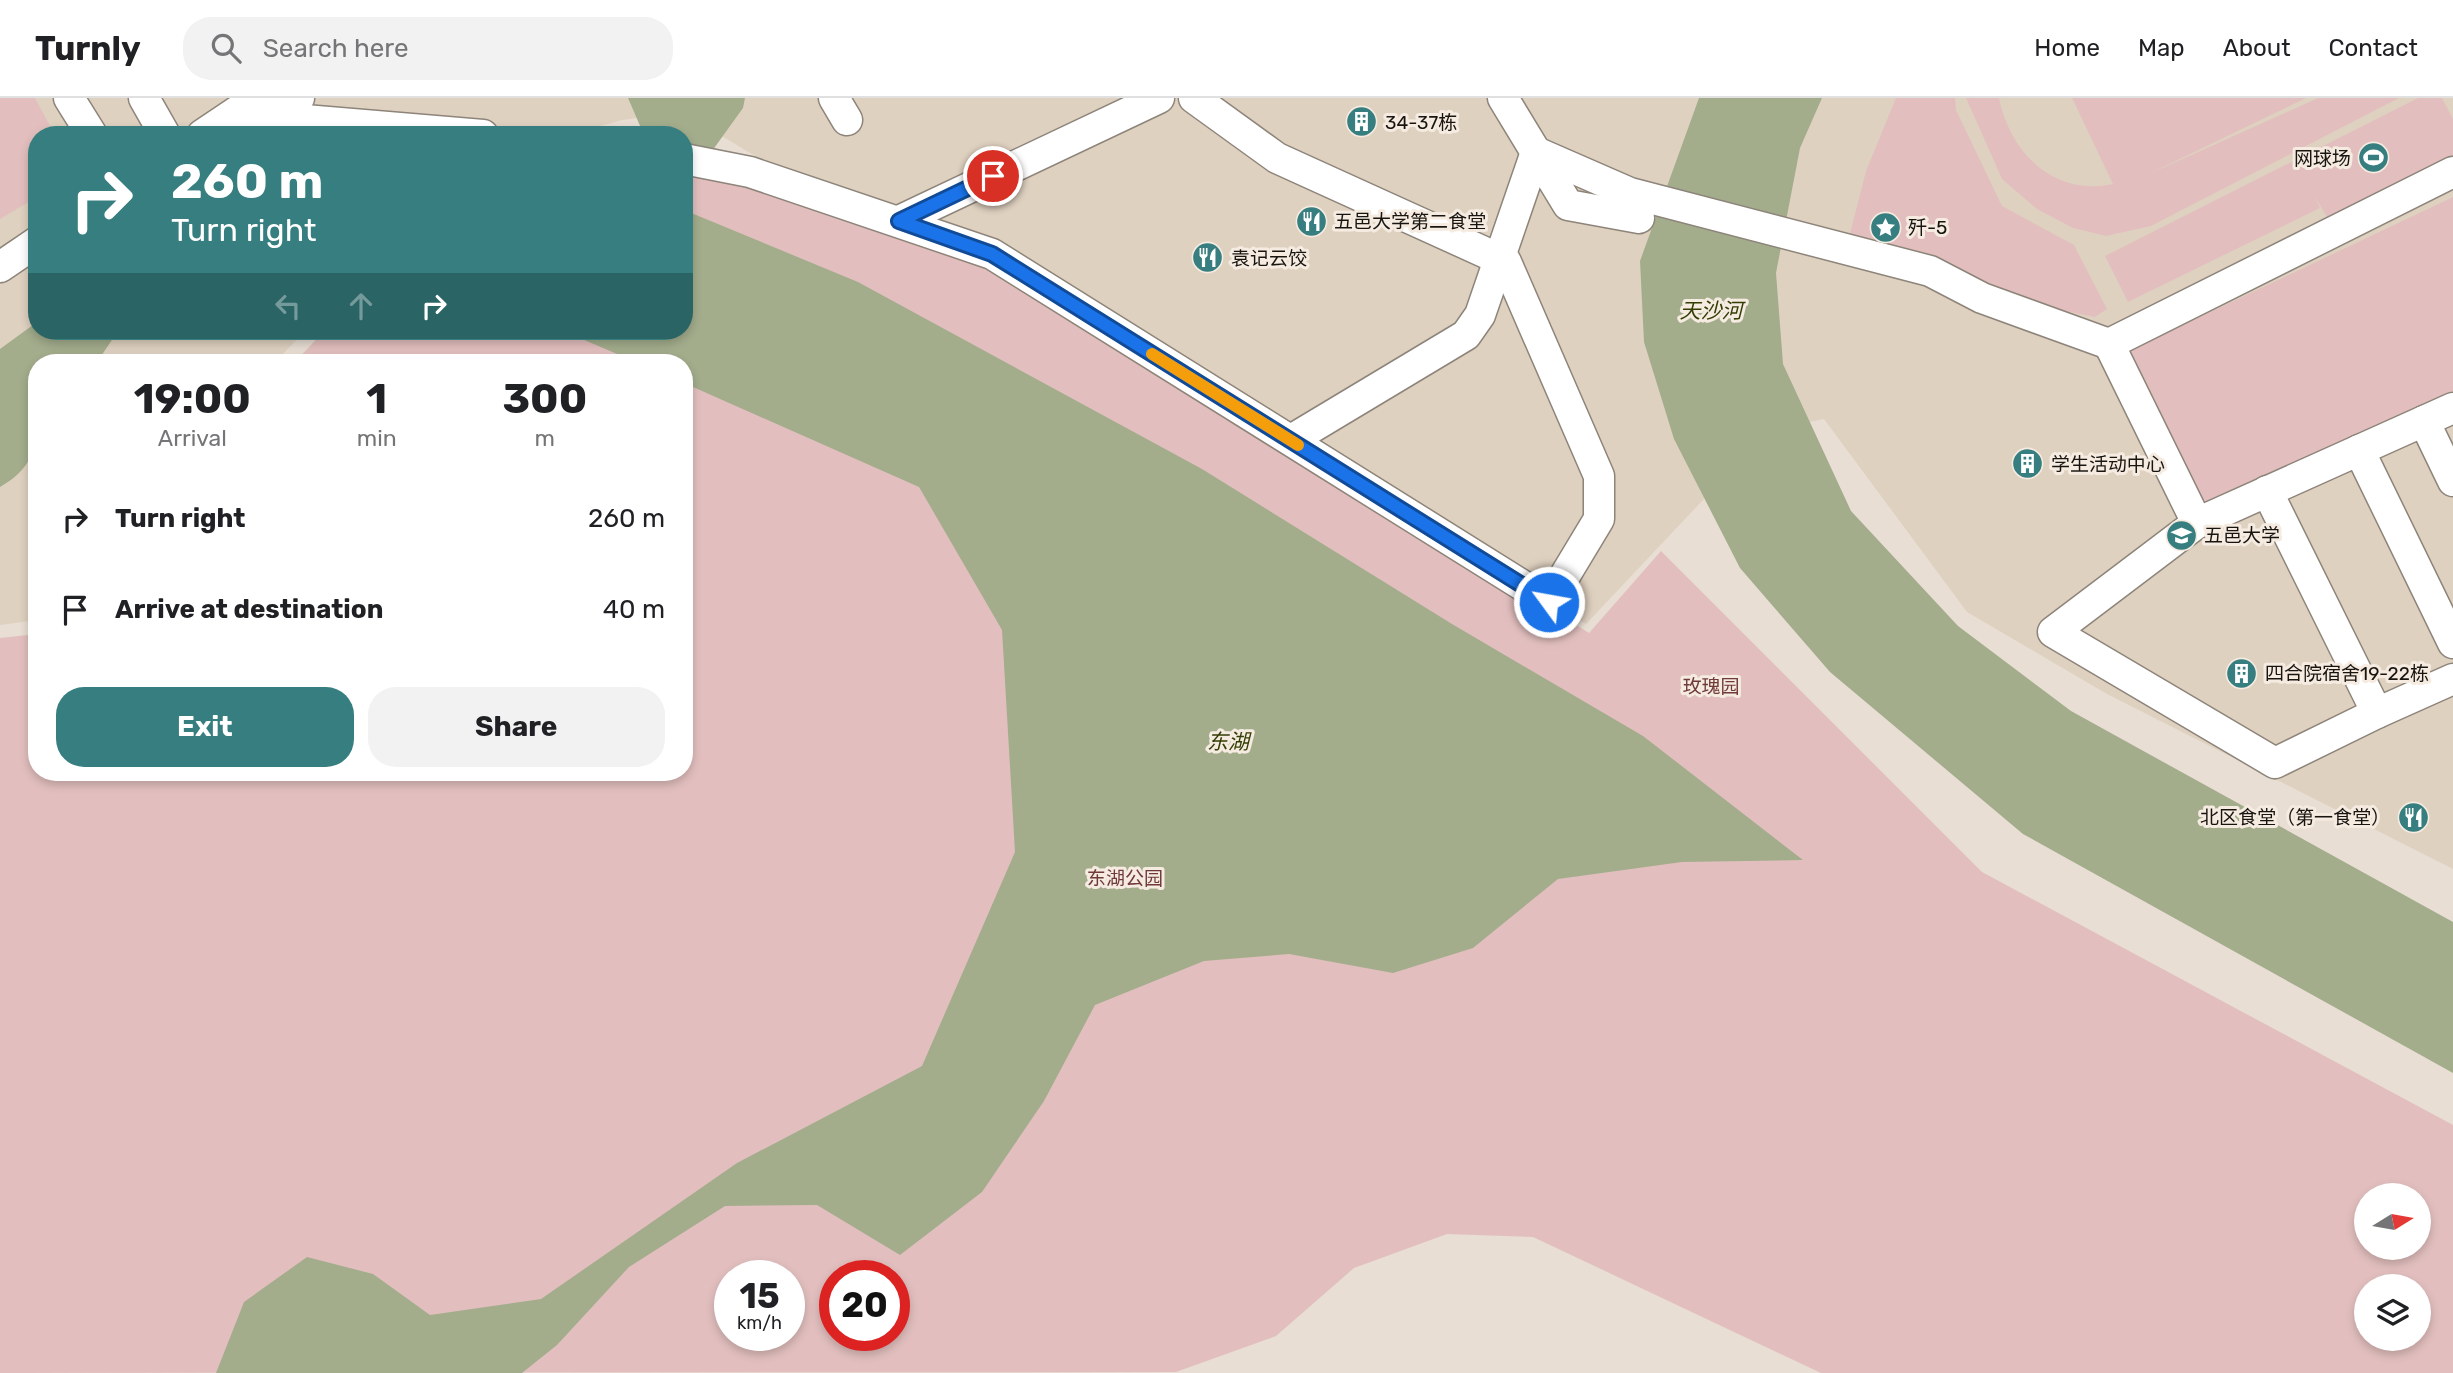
<!DOCTYPE html>
<meta charset="utf-8">
<style>
:root{--surface:#fff;--page:#f2f2f2;--text:#202124;--muted:#757577;--line:#e0e0e0;--accent:#367e7f}
body{margin:0;font-family:Rubik,"Noto Sans SC",sans-serif;background:var(--page);color:var(--text);height:100vh;display:flex;flex-direction:column;font-size:26px;white-space:nowrap}
*{box-sizing:border-box;margin:0}
p{font-size:23px;color:var(--muted)}
.icon{flex:none;width:38px;height:38px;fill:none;stroke:currentColor;stroke-width:2;stroke-linecap:round;stroke-linejoin:round}
.map{position:relative;flex:1;overflow:hidden}
.sheet{position:absolute;left:28px;top:256px;width:665px;height:427px;display:flex;flex-direction:column;background:var(--surface);border-radius:28px;box-shadow:0 4px 10px #0003}
.sheet>*{flex:none}
.hud{position:absolute;left:28px;top:28px;width:665px;height:214px;border-radius:28px;box-shadow:0 4px 10px #0003;background:#367e7f;color:#fff;overflow:hidden}
.needle{width:46px;rotate:79deg}
.tools{position:absolute;left:2354px;top:1085px;display:grid;gap:14px}
.tools a{display:grid;place-items:center;width:77px;height:77px;border-radius:50%;background:var(--surface);box-shadow:0 4px 10px #0003;font-size:35px}
.speed{position:absolute;left:714px;top:1162px;display:flex;gap:14px;font-size:35px;font-weight:700;text-align:center}
.speed>*{display:grid;place-content:center;width:91px;height:91px;border-radius:50%;background:var(--surface);box-shadow:0 4px 10px #0003;line-height:1}
.speed small{font-size:18px;font-weight:400}
.speed .limit{border:10px solid #d22;background:#fff;color:#111}
.pin{position:absolute;display:grid;place-items:center;width:60px;height:60px;color:#fff;margin:-30px;border:4px solid #fff;border-radius:50%;box-shadow:0 2px 7px #0007}
.me{position:absolute;width:77px;margin:-38px;rotate:302deg;stroke-linejoin:round;filter:drop-shadow(0 0 5px #0008)}
.turn{display:flex;align-items:center;gap:24px;height:147px;padding:0 28px;font-size:32px}
.turn .icon{width:91px;height:91px;stroke-width:2.5}
.turn b{display:block;font-size:49px;line-height:60px}
.lanes{display:flex;align-items:center;height:66px;padding:0 28px;background:#0003;justify-content:center;gap:35px;direction:ltr}
.lanes .off{opacity:.35}
.eta{display:flex;justify-content:space-evenly;align-items:center;height:119px;text-align:center}
.eta b{font-size:42px;font-weight:700;line-height:49px}
.primary-button{display:flex;gap:14px;margin-top:auto;padding:14px 28px}
.primary-button a{flex:1;height:80px;border-radius:28px;background:var(--accent);color:#fff;font-size:28px;font-weight:700;line-height:80px;text-align:center}
.primary-button a+a{background:var(--page);color:var(--text)}
ul{padding:0;list-style:none}
li{display:flex;align-items:center;gap:21px;height:91px;padding:0 28px}
li div{flex:1}
li b{display:block;font-size:26px}
li em{font-style:normal}
header{display:flex;align-items:center;gap:42px;box-sizing:border-box;height:98px;padding:0 35px;background:var(--surface);border-bottom:2px solid var(--line)}
header strong{font-size:33px}
nav{display:flex;gap:38px;margin-inline-start:auto;font-size:24px}
.search{width:490px;height:63px;background:var(--page);display:flex;align-items:center;gap:18px;box-sizing:border-box;padding:0 24px;border-radius:28px;color:var(--muted);font-size:26px}
.map>svg:first-child{display:block}
.built{fill:#dfd1c0}
.green{fill:#e2bfbe;fill-rule:evenodd}
.water{fill:#a3ad8c}
.lines{fill:none;stroke-linecap:round;stroke-linejoin:round}
.minor-casing{stroke:#8d847a;stroke-width:33}
.minor{stroke:#fff;stroke-width:30}
.route-casing{stroke:#114b97;stroke-width:18}
.route{stroke:#1a73e8;stroke-width:12}
.slow{stroke:#f59e0b;stroke-width:12}
.labels{text-anchor:middle;dominant-baseline:central;stroke-width:6;stroke-linejoin:round;paint-order:stroke}
.poi-label{font-size:19px;fill:#181511;stroke:#f5ebe0;text-anchor:start}
.park-label{font-size:19px;fill:#703a3a;stroke:#f5ebe0}
.water-label{font-size:21px;font-style:italic;fill:#333e05;stroke:#f5ebe0}
</style>
<header>
<strong>Turnly</strong>
<div class="search"><svg class="icon" aria-label="search" viewBox="0 0 24 24"><circle cx="10" cy="10" r="6"/><path d="M15 15l6 6"/></svg>Search here</div>
<nav><a>Home</a><a>Map</a><a>About</a><a>Contact</a></nav>
</header>
<div class="map">
<svg width="2453" height="1275" viewBox="0 0 2453 1275">
<rect width="100%" height="100%" fill="#e8ded3"/>
<polygon class="built" points="0,0 2453,0 2453,771 2107,596 1967,514 1824,321 1769,332 1586,526 992,156 888,137 720,37 670,16 622,22 568,37 37,37 37,233 305,233 275,264 37,264 37,522 0,527"/>
<g class="green">
<polygon points="0,0 35,0 55,37 37,37 37,99 0,121"/>
<polygon points="1896,0 1955,0 1956,12 2002,108 2074,147 2107,211 2095,219 2044,209 1845,155 1866,73"/>
<path d="M1966 0H1999C2010 54 2053 99 2113 86L2072 0H2306L2149 76 2318 0H2399L2151 128 2106 138 2073 130 2037 111 2002 81Z"/>
<polygon points="2418,0 2442,0 2453,21 2453,58 2327,119 2315,99 2320,110 2128,204 2105,158"/>
<path d="M674 29 888 137 989 159 1589 535 1661 453 1982 774 2453 1027V1275H1821L1533 1139 1447 1136 1354 1170 1276 1238 1176 1274 0 1275V540L37 536V674H684V264H295L324 233H684V37H639ZM2366 1097H2418V1150H2366ZM730 1178H789V1237H730ZM835 1178H894V1237H835ZM2366 1188H2418V1241H2366Z"/>
<polygon points="2453,99 2453,293 2196,414 2122,256"/>
</g>
<g class="water">
<polygon points="628,0 745,0 743,10 707,60 684,58 684,37 644,37"/>
<polygon points="1699,0 1822,0 1800,50 1776,175 1783,266 1851,413 1958,528 2071,613 2453,824 2453,975 2023,736 1830,574 1740,470 1674,341 1644,244 1640,163"/>
<polygon points="684,112 858,184 1202,371 1452,526 1643,638 1803,762 1682,764 1558,781 1473,850 1393,875 1289,856 1204,863 1095,907 1044,1003 982,1094 900,1157 817,1107 725,1108 629,1169 557,1247 522,1275 216,1275 244,1204 307,1159 373,1176 430,1217 541,1201 737,1065 922,968 1015,754 1002,532 919,389 684,285 684,264 636,264 563,233 684,233"/>
<path d="M37 224V233H115L116 236 97 264H37C37 316 51 361 0 389V251Z"/>
</g>
<g class="lines">
<defs>
<g id="minor">
<polyline points="69,0 92,37"/>
<polyline points="144,0 165,37"/>
<polyline points="248,0 269,19 483,37"/>
<polyline points="834,0 847,22"/>
<polyline points="1503,0 1568,107 1639,120"/>
<polyline points="202,37 257,0"/>
<polyline points="239,37 299,0"/>
<polyline points="684,61 750,74 992,156 1549,504 1599,421 1599,378 1506,164 1277,60 1194,0"/>
<polyline points="2453,74 2109,246 2197,425 2453,310"/>
<polyline points="899,123 1159,0"/>
<polyline points="0,169 37,144"/>
<polyline points="2424,323 2453,383"/>
<polyline points="1291,342 1466,237 1480,217 1536,54 1630,95 1930,173 1982,200 2109,246"/>
<polyline points="2359,352 2453,545"/>
<polyline points="2267,393 2377,615 2453,581"/>
<polyline points="2197,425 2053,534 2275,665 2377,615"/>
</g>
</defs>
<use href="#minor" class="minor-casing"/>
<use href="#minor" class="minor"/>
</g>
<g class="lines">
<defs>
<polyline id="route" points="993,78 899,123 992,156 1549,504"/>
</defs>
<use href="#route" class="route-casing"/>
<use href="#route" class="route"/>
<polyline class="slow" points="1152,256 1298,347"/>
</g>
<defs>
<symbol id="building-disc" viewBox="-11 -11 22 22"><circle r="9.5" fill="#367e7f" stroke="#f5ebe0"/><path d="M-4-6H4V6H1V3H-1V6H-4ZM-2.5-4.3h1.7v1.8h-1.7ZM.8-4.3h1.7v1.8H.8ZM-2.5-1h1.7V.8h-1.7ZM.8-1h1.7V.8H.8Z" fill="#fff"/></symbol>
<symbol id="stadium-disc" viewBox="-11 -11 22 22"><circle r="9.5" fill="#367e7f" stroke="#f5ebe0"/><path d="M0-5a6.5 5 0 1 0 0 10a6.5 5 0 1 0 0-10ZM-3.5-1.8h7v3.6h-7Z" fill="#fff"/></symbol>
<symbol id="restaurant-disc" viewBox="-11 -11 22 22"><circle r="9.5" fill="#367e7f" stroke="#f5ebe0"/><path d="M-5-6h1v4h1v-4h1v4h1v-4h1v5L-1.5 .5V6h-2V.5L-5-1ZM5-6V6H3V1.5H1.5Q1.5-4 5-6Z" fill="#fff"/></symbol>
<symbol id="sight-disc" viewBox="-11 -11 22 22"><circle r="9.5" fill="#367e7f" stroke="#f5ebe0"/><path d="M0-6L1.8-2.2L6-1.7L2.9 1.2L3.7 5.4L0 3.3L-3.7 5.4L-2.9 1.2L-6-1.7L-1.8-2.2Z" fill="#fff"/></symbol>
<symbol id="university-disc" viewBox="-11 -11 22 22"><circle r="9.5" fill="#367e7f" stroke="#f5ebe0"/><path d="M0-5L7-2L0 1L-7-2ZM-4 1L0 2.5L4 1V4Q0 6-4 4Z" fill="#fff"/></symbol>
</defs>
<g fill-rule="evenodd">
<use href="#building-disc" x="1344" y="6" width="35" height="35"/>
<use href="#stadium-disc" x="2356" y="42" width="35" height="35"/>
<use href="#restaurant-disc" x="1294" y="106" width="35" height="35"/>
<use href="#sight-disc" x="1868" y="112" width="35" height="35"/>
<use href="#restaurant-disc" x="1190" y="142" width="35" height="35"/>
<use href="#building-disc" x="2010" y="348" width="35" height="35"/>
<use href="#university-disc" x="2164" y="420" width="35" height="35"/>
<use href="#building-disc" x="2224" y="558" width="35" height="35"/>
<use href="#restaurant-disc" x="2396" y="702" width="35" height="35"/>
</g>
<g class="labels">
<g class="poi-label">
<text x="1385" y="24">34-37栋</text>
<text x="2351" y="60" text-anchor="end">网球场</text>
<text x="1334" y="123">五邑大学第二食堂</text>
<text x="1908" y="129">歼-5</text>
<text x="1231" y="160">袁记云饺</text>
<text x="2051" y="366">学生活动中心</text>
<text x="2204" y="437">五邑大学</text>
<text x="2265" y="575">四合院宿舍19-22栋</text>
<text x="2390" y="719" text-anchor="end">北区食堂（第一食堂）</text>
</g>
<g class="park-label">
<text x="1711" y="588">玫瑰园</text>
<text x="1125" y="780">东湖公园</text>
</g>
<g class="water-label">
<text x="1711" y="212">天沙河</text>
<text x="1228" y="643">东湖</text>
</g>
</g>
</svg>
<div class="tools">
<a><svg class="needle" viewBox="-14 -14 28 28"><path d="M0-13l5 13h-10z" fill="#e53935"/><path d="M0 13l5-13h-10z" fill="#757577"/></svg></a>
<a><svg class="icon" aria-label="layers" viewBox="0 0 24 24"><path d="M12 4l9 5-9 5-9-5zM3 14l9 5 9-5"/></svg></a>
</div>
<div class="speed"><div>15<small>km/h</small></div><div class="limit">20</div></div>
<div class="pin" style="left:993px;top:78px;background:#d93025"><svg class="icon" aria-label="arrive" viewBox="0 0 24 24"><path d="M6 21V4h12l-3 4 3 4H6"/></svg></div>
<svg class="me" style="left:1549px;top:504px" viewBox="-20 -20 40 40"><circle r="17" fill="#1a73e8" stroke="#fff" stroke-width="3"/><path d="M0-11L8 9 0 5-8 9z" fill="#fff"/></svg>
<div class="hud">
<div class="turn"><svg class="icon" aria-label="right" viewBox="0 0 24 24"><path d="M7 20v-9h11M14 6l5 5-5 5"/></svg><div><b>260 m</b>Turn right</div></div>
<div class="lanes"><svg class="icon off" aria-label="left" viewBox="0 0 24 24"><path d="M17 20v-9H6M10 6l-5 5 5 5"/></svg><svg class="icon off" aria-label="ahead" viewBox="0 0 24 24"><path d="M12 20V5M6 11l6-6 6 6"/></svg><svg class="icon" aria-label="right" viewBox="0 0 24 24"><path d="M7 20v-9h11M14 6l5 5-5 5"/></svg></div>
</div>
<section class="sheet">
<div class="eta">
<div><b>19:00</b><p>Arrival</p></div>
<div><b>1</b><p>min</p></div>
<div><b>300</b><p>m</p></div>
</div>
<ul>
<li><svg class="icon" aria-label="right" viewBox="0 0 24 24"><path d="M7 20v-9h11M14 6l5 5-5 5"/></svg><div><b>Turn right</b></div><em>260 m</em></li>
<li><svg class="icon" aria-label="arrive" viewBox="0 0 24 24"><path d="M6 21V4h12l-3 4 3 4H6"/></svg><div><b>Arrive at destination</b></div><em>40 m</em></li>
</ul>
<div class="primary-button"><a>Exit</a><a>Share</a></div>
</section>
</div>
